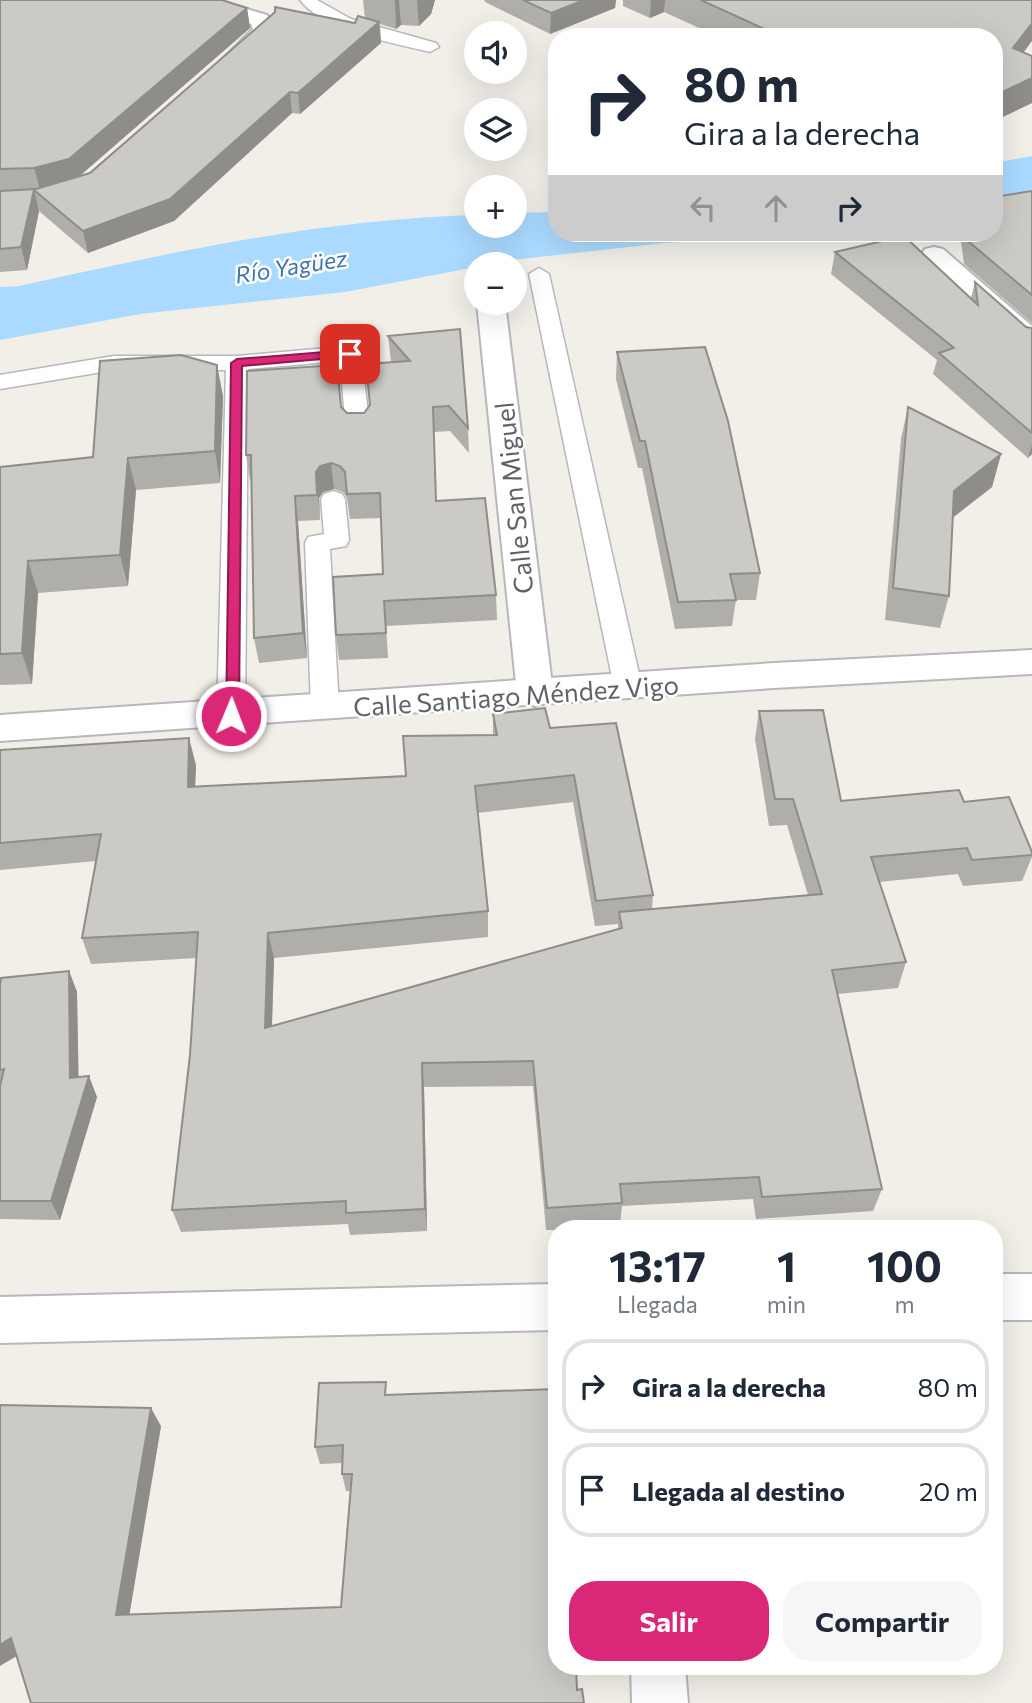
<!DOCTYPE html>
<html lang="es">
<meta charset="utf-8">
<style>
:root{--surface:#fff;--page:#f6f6f7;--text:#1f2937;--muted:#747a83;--line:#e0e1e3;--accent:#db2777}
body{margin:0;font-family:Commissioner,sans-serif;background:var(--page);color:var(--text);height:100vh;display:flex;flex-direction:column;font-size:26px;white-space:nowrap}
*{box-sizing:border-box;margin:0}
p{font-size:23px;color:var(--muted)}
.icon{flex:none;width:38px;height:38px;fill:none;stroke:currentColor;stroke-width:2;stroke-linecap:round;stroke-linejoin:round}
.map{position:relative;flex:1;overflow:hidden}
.details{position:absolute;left:548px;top:1220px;width:455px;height:455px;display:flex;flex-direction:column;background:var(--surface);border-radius:28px;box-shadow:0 7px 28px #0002}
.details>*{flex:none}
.banner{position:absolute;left:548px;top:28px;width:455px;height:214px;border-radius:28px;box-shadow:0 7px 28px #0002;background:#fff;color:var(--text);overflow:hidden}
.buttons{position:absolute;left:464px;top:21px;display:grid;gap:14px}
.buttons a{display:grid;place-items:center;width:63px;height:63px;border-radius:50%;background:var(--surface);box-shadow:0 7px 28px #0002;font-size:35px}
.pin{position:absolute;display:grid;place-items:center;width:60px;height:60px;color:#fff;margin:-30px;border-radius:14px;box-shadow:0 4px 10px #0006}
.me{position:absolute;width:77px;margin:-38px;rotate:1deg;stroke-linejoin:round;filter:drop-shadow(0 0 5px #0008)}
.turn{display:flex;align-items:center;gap:24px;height:147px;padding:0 21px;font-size:32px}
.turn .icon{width:91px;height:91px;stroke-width:2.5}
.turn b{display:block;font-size:49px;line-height:60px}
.lanes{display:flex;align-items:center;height:66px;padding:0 21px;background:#0003;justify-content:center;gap:35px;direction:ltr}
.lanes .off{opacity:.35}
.eta{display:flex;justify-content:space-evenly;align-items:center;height:119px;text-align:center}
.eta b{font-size:42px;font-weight:700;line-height:49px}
.action{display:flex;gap:14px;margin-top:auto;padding:14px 21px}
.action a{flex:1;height:80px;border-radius:28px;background:var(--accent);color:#fff;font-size:28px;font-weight:700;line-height:80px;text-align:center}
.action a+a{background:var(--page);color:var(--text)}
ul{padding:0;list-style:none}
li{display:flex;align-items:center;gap:21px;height:94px;margin:0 14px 10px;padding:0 7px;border:4px solid var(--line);border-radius:28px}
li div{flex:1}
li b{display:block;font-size:26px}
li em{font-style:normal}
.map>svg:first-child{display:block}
.water{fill:#aadaff}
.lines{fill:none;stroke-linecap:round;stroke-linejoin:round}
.service-casing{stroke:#b5b8bc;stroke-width:3}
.minor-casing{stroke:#b5b8bc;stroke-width:4}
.tertiary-casing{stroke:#b5b8bc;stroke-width:4}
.service{fill:#fff;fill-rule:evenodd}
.minor{fill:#fff;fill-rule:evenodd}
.tertiary{fill:#fff;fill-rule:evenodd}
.wall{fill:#afaea9;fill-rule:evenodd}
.shaded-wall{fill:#8f8d8a}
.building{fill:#cccac5;stroke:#8f8d8a;stroke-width:2}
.route{fill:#db2777;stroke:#8e194d;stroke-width:2}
.labels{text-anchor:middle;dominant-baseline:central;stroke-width:5;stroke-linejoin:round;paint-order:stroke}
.far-water-label{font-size:23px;font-style:italic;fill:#4174aa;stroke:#fff}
.street-label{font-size:26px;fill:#5f6368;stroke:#fff}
</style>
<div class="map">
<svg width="1032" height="1703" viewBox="0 0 1032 1703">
<rect width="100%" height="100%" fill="#f1efe8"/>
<g class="water">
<polygon points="1032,156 1032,205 994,212 994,163"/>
<path d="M556 212V233H818L665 243 476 264V267L345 292 140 314 0 340V287L19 286C169 253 321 219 476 215V226H514L515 213Z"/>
</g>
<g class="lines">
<defs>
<g id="service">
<path d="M300 0H317L351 19 436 43 439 47 430 52C394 43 323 31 300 0Z"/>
<polygon points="539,268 549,274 642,687 638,694 628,697 618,694 614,687 529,274"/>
<polygon points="350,346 361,353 370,430 366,435 350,435 346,430 340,361 248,369 245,716 241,723 231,726 221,723 217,716 226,370 114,370 0,389 0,375 114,356 237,356"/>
<polygon points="333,491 342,494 345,499 349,540 346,546 330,549 339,708 335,715 325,718 315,715 311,708 305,543 308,537 324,534 321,499 324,494"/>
</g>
<g id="minor">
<polygon points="183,0 216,0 267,15 276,30 241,65 225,65 222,60 253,29 251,24 186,5"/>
<polygon points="934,247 943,249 1032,326 1032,349 1022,347 925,261 921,255 925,249"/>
<polygon points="477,303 505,303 553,693 547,702 535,706 523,702 517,693"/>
<polygon points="631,1666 685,1666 688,1703 632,1703"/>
</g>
<g id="tertiary">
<polygon points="1032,650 1032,674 774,688 0,741 0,715 774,663"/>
<rect x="994" y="1274" width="38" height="46"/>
<polygon points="556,1284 556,1330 0,1343 0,1297"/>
</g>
</defs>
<use href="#service" class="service-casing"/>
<use href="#minor" class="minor-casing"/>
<use href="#tertiary" class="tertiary-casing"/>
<use href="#service" class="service"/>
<use href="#minor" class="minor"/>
<use href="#tertiary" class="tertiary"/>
</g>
<g class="wall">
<polygon points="0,0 247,8 250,28 78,177 90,173 365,18 363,0 435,0 431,14 419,26 401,25 396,29 380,24 381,43 300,114 292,113 174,221 88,253 39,211 27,270 0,272"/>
<polygon points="484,0 616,0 615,8 550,34 485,2"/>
<polygon points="623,0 1032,0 1024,52 1032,103 994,121 994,37 719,37 664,12 650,18 623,6"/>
<polygon points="1032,191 1032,323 964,264 960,233 994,233"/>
<polygon points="835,252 971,298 975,282 1026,327 1032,328 1032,454 1028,458 933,374 937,360 831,274"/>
<polygon points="388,336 468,428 469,453 450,431 434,432 436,501 496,595 497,620 386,626 388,658 339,660 336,635 383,574 381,518 350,519 347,498 343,492 334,489 323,492 319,498 320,520 298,521 307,658 259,663 254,638 252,480 250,480 246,455 342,407 347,413 364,413 370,405 366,364 391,362"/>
<polygon points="617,352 760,573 756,600 736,600 732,626 675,629 642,468 638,468 616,379"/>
<polygon points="223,396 220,483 136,490 128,586 38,593 32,684 0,685 0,467 93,457"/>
<polygon points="908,407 1001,454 992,487 953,517 949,596 940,628 885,620 901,439"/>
<path d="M759 711 841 801 964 802 1032 852V857L1022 881 963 886 958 874 879 882 906 962 898 988 838 994 882 1189 873 1211 756 1219 753 1199 622 1206 620 1225 556 1228V1230H546L533 1086 424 1087 427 1231 350 1235 348 1224 181 1232 172 1210 190 1055 197 958 91 964 82 938 96 861 0 870V750L196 765 195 786 406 776 493 735V714L550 728 653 895 652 909 808 895 787 825 769 826 755 739ZM573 802 595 926 618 924V930L272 1026 274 958 488 937V911L477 813Z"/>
<polygon points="69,971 77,992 78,1077 97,1097 60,1220 0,1219 0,986"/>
<polygon points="388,1395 556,1666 17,1656 161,1426 129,1615 341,1607 350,1491 346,1491 342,1474 342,1463 320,1464 315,1447"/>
</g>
<g class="shaded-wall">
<polygon points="395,0 399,0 401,25 396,29"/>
<polygon points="417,0 435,0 431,14 419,26"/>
<polygon points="584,0 616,0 615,8 550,34 551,13"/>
<polygon points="651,0 665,0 664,12 650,18"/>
<polygon points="247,8 250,28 74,181 40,189 34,168"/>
<polygon points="379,22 381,43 300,114 298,93"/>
<polygon points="1032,23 1032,41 1006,76 1013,48"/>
<polygon points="1032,78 1032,103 994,121 994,96"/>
<polygon points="290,92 292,113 174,221 88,253 83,231"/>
<polygon points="34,190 39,211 27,270 21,247"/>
<polygon points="217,365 223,396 220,483 215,451"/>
<polygon points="1032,445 1032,454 1028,458"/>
<polygon points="1001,454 992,487 946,523 954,491"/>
<polygon points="128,458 136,490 128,586 120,555"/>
<polygon points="331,463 334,489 323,492 319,498 320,520 316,472 320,466"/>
<polygon points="295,496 298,521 307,658 303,633"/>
<polygon points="28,561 38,593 32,684 22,653"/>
<polygon points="189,738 196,765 194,813 188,787"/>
<polygon points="268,933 274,958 271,1053 265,1028"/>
<polygon points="69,971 77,992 79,1098 70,1078"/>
<polygon points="422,1063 424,1087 427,1231 425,1209"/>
<polygon points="89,1076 97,1097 60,1220 51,1201"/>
<polygon points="151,1408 161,1426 127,1629 116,1615"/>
<polygon points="11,1638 25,1651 0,1666 0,1645"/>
</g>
<g class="building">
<polygon points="0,0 222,0 247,8 69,159 34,168 0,169"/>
<polygon points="523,0 584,0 551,13"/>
<polygon points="701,0 1032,0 1032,23 1013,48 1032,56 1032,78 994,96 994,37 782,37"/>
<polygon points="275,7 355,23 358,16 379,22 298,93 290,92 170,199 83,231 34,190 21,247 0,249 0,191 36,189 90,173 275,12"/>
<polygon points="1032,191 1032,295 969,242 968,233 994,233 994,197"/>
<polygon points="904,236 978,305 975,282 1026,327 1032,328 1032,433 939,353 954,348 835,252"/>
<polygon points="460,329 468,428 449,406 433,407 436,501 485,498 496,595 384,601 386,633 336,635 333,577 383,574 380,493 347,494 345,472 340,466 331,463 320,466 316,472 317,495 295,496 303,633 254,638 251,455 246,455 247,371 337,365 341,407 347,413 364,413 370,405 366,364 410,361 388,336"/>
<polygon points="705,347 728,421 760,573 730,574 736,600 678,602 645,441 640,441 617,352"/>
<polygon points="181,355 217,365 215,451 128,458 120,555 28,561 22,653 0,654 0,467 93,457 100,361"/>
<polygon points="908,407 1001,454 954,491 949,596 893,588"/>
<polygon points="545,708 550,728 616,723 653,895 596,901 574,775 475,786 488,911 268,933 265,1028 622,928 619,912 822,894 793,799 775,799 759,711 823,710 841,801 959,790 964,802 1009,797 1032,852 1032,855 972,860 967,848 871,857 906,962 832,970 882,1189 762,1197 759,1177 620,1184 622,1203 547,1208 533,1061 422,1063 425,1209 346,1213 346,1201 172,1210 190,1055 198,932 82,938 101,834 0,843 0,750 189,738 188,787 406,776 403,736 497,735 493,714"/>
<polygon points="69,971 70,1078 89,1076 51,1201 0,1201 0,1086 4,1069 0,1070 0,986 1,978"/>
<polygon points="386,1382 385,1395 556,1389 556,1666 576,1666 577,1690 582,1689 584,1703 31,1703 11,1638 0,1645 0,1405 151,1408 116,1615 341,1607 352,1474 342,1474 343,1445 315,1447 319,1383"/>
</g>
<polygon class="route" points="350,350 355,351 355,356 242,366 239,716 231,721 226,720 231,363 237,359"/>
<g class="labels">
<g class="far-water-label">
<text transform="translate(291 266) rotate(-9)">Río Yagüez</text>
</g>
<g class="street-label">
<text transform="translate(513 498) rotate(-96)">Calle San Miguel</text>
<text transform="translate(516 695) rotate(-4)">Calle Santiago Méndez Vigo</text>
</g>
</g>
</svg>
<div class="buttons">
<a><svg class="icon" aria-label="sound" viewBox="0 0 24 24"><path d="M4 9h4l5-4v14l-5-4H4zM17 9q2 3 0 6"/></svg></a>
<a><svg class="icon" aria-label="layers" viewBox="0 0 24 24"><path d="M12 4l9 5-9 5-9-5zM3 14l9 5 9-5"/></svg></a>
<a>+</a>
<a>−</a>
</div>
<div class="pin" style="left:350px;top:354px;background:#d93025"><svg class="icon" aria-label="arrive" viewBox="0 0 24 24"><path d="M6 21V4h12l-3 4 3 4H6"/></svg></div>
<svg class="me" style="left:231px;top:716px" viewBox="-20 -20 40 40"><circle r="17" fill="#db2777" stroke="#fff" stroke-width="3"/><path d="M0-11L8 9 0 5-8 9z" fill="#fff"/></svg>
<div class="banner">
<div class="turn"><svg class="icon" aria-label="right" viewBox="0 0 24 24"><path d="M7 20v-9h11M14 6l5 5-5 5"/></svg><div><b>80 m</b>Gira a la derecha</div></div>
<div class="lanes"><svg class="icon off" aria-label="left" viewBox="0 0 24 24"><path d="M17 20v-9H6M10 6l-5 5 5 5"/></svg><svg class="icon off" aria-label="ahead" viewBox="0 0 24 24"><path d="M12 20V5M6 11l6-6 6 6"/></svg><svg class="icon" aria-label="right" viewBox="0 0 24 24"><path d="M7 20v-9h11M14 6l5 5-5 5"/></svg></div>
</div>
<section class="details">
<div class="eta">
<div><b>13:17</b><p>Llegada</p></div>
<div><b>1</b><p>min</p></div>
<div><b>100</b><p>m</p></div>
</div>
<ul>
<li><svg class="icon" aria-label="right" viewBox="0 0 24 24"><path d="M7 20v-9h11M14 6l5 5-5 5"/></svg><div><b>Gira a la derecha</b></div><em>80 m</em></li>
<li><svg class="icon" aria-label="arrive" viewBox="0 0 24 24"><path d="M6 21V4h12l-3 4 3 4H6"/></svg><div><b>Llegada al destino</b></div><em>20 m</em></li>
</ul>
<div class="action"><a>Salir</a><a>Compartir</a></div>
</section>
</div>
